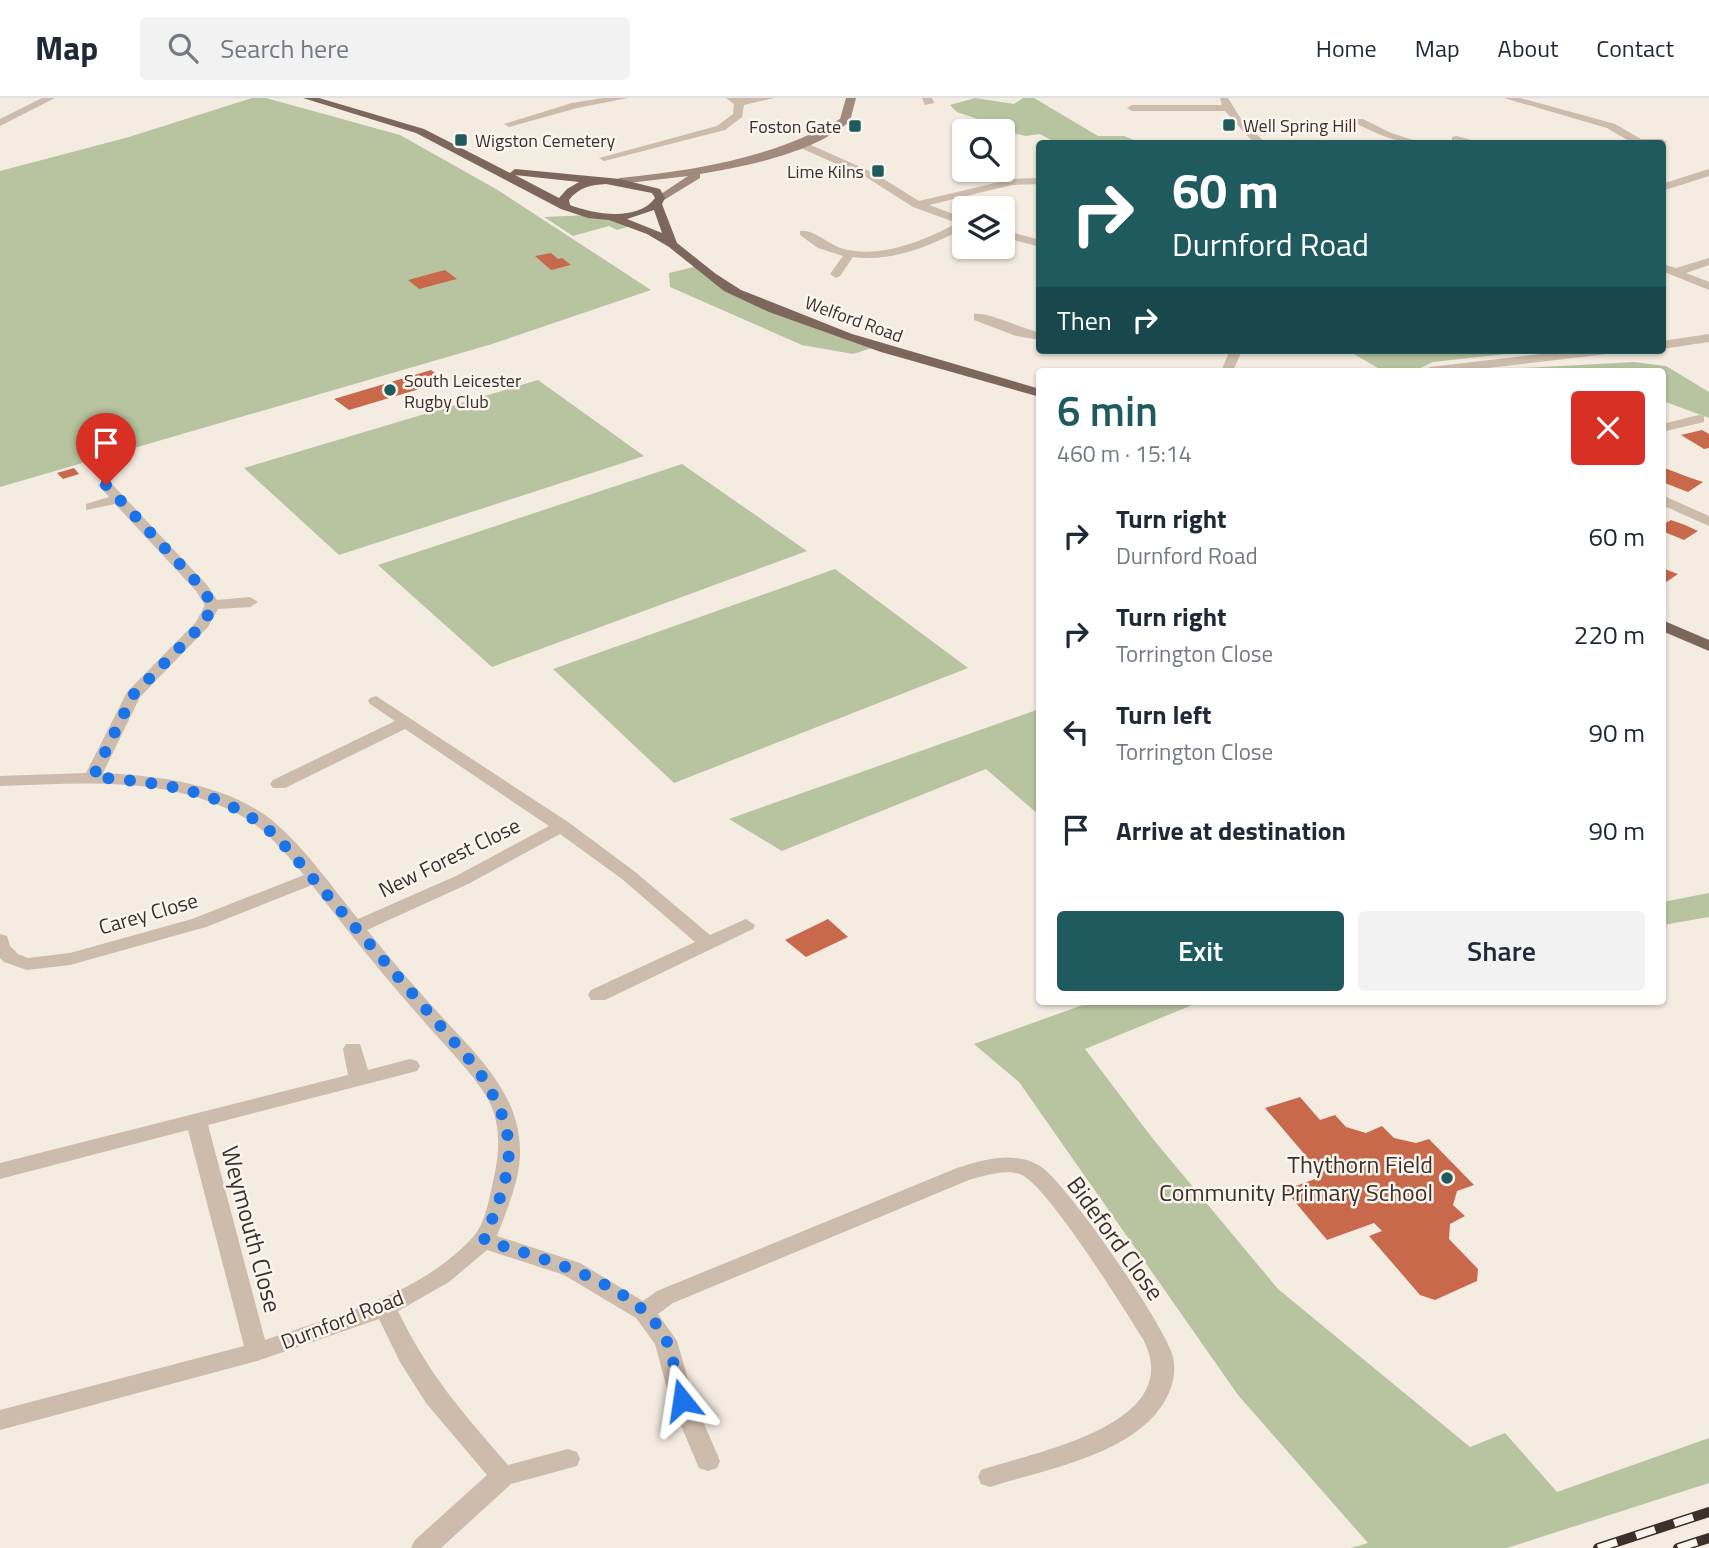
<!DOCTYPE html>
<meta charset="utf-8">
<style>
:root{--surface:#fff;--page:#f2f2f3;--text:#1f2937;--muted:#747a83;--line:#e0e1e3;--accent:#1f5a5e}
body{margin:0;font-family:"Titillium Web",sans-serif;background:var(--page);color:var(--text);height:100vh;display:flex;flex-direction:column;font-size:26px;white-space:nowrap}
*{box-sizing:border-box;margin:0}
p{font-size:23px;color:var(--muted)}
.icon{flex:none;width:38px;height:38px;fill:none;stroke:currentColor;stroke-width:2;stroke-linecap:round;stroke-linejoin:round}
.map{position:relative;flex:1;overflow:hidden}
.panel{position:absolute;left:1036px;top:270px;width:630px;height:637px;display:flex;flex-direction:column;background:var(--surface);border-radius:7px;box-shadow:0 2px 5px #0004}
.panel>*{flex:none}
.banner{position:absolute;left:1036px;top:42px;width:630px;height:214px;border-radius:7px;box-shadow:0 2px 5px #0004;background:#1f5a5e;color:#fff;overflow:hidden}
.tools{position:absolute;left:952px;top:21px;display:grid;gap:14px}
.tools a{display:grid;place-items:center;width:63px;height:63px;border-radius:7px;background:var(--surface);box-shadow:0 2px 5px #0004;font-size:35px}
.pin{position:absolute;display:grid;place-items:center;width:60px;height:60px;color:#fff;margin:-72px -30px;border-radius:50% 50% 50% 0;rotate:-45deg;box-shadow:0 0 7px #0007}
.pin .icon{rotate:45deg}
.me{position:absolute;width:77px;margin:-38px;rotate:345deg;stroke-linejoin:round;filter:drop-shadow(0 0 5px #0008)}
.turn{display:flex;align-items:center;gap:24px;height:147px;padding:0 21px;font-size:32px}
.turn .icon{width:91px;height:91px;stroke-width:2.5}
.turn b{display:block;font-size:49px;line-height:60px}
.then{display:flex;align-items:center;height:66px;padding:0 21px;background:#0003;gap:14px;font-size:26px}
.round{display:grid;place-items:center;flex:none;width:74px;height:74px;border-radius:7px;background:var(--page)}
.summary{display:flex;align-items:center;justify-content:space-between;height:119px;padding:0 21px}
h1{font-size:42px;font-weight:600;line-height:52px;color:var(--accent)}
.button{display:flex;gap:14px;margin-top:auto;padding:14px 21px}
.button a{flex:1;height:80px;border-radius:7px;background:var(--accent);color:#fff;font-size:28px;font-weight:600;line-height:80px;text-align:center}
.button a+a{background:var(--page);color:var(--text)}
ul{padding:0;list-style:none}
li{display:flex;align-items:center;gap:21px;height:98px;padding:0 21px}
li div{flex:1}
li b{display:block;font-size:26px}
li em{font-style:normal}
header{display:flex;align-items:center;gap:42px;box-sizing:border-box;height:98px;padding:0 35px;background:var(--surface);border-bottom:2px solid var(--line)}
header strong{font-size:33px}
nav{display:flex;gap:38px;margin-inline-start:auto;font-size:24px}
.search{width:490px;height:63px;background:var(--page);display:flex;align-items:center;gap:18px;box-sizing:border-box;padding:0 24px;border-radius:7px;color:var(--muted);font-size:26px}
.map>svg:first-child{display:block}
.green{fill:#b8c4a0}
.building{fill:#c8694b}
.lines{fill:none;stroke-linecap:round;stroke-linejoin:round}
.street{fill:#cdbbac;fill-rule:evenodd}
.secondary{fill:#a18a7d;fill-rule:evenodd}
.primary{fill:#7d675c;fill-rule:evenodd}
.rail-casing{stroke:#3b302b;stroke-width:10}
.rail{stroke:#fbf5ee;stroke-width:7;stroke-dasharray:20;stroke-linecap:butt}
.route{stroke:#1a73e8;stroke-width:12;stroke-dasharray:0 21.6}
.poi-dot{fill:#1f5a5e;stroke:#fbf5ee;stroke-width:2.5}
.labels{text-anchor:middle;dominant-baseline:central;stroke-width:5;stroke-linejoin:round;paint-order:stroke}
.far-poi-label{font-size:18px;fill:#3b302b;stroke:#fbf5ee;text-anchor:start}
.far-street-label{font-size:18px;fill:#3b302b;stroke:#fbf5ee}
.street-label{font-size:21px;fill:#3b302b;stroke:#fbf5ee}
.near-poi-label{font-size:24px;fill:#3b302b;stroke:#fbf5ee;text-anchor:end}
.near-street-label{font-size:24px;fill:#3b302b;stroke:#fbf5ee}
</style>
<header>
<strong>Map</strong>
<div class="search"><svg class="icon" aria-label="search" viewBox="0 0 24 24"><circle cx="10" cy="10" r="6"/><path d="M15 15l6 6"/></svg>Search here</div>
<nav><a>Home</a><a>Map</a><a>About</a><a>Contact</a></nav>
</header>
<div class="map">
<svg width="1709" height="1450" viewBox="0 0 1709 1450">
<rect width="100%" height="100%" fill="#f4ebe1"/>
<g class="green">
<polygon points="252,0 266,0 400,37 496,91 651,192 492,246 0,389 0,73 129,39"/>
<polygon points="975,0 1014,6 1023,0 1034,0 1098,38 1124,38 1141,45 1056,45 1040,36 1026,38 987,29 989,25 957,14 950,7"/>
<polygon points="588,117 633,127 617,132 609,128 573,138 544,119"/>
<polygon points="698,168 733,193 875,249 853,256 802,247 670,189 669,175"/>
<polygon points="1347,252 1541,252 1433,264 1414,273 1383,273"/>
<polygon points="1634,264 1666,268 1709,294 1709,320 1663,303 1662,273 1503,271"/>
<polygon points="538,282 644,358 339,457 244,370"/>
<polygon points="682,366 807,453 492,569 378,467"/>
<polygon points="835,471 968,570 674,685 553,571"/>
<polygon points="1039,611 1039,717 986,671 782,753 729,721"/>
<polygon points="1709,795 1709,819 1663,827 1663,804"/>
<polygon points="1094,903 1202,903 1085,951 1153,1041 1278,1191 1470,1349 1505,1335 1557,1394 1709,1340 1709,1385 1507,1450 1351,1450 1368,1445 1238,1297 1019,984 974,946"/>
</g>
<g class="building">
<polygon points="551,155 558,161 562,160 571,167 551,172 535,158"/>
<polygon points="445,172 457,181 419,191 408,182"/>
<polygon points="431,272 446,283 349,312 334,301"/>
<polygon points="1702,332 1709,336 1709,350 1704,351 1681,337"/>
<polygon points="113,359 119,365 96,372 89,366"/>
<polygon points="1662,369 1688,379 1703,384 1688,394 1662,384"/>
<polygon points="74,370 79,376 63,381 57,375"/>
<polygon points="1671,422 1685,427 1698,433 1684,442 1662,433 1662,427"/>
<polygon points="1662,470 1678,476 1662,487"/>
<polygon points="828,821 848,839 806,859 785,842"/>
<polygon points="1300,999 1320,1022 1335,1017 1346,1029 1366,1035 1382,1028 1394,1040 1416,1045 1429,1041 1474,1087 1457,1093 1453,1107 1465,1118 1450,1126 1449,1141 1478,1171 1477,1183 1435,1202 1420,1197 1369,1138 1382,1133 1374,1125 1327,1142 1285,1092 1323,1078 1265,1010"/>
</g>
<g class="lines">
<g class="street">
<polygon points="42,0 55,0 0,28 0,21"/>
<polygon points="603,0 628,0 577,10 509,29 504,26 572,5"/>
<polygon points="726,0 774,0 744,7 742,19 725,32 604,63 599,60 717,28 733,16 734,6"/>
<polygon points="922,0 932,0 934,5 925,7"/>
<polygon points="1220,0 1228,0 1243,24 1267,46 1253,44 1225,13 1132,13 1127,10 1132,7 1222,7"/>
<polygon points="1504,0 1520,0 1615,26 1641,41 1662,41 1667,44 1662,47 1634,46 1607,30"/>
<path d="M1355 21H1363L1391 35 1426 46C1399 46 1379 37 1355 25Z"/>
<polygon points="1456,38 1479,44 1480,46 1452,43 1452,39"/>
<path d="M796 44H804L874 75 919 103 1012 81 1040 80V86L1012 87 929 107 964 120V130C931 148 892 164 853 159L840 178 836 180 830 176 843 158 818 150 800 137V133C813 131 827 145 840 150 879 162 923 143 957 125L913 109 866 79 796 48Z"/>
<polygon points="1040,53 1040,60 1035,57"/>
<polygon points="1709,71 1709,78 1662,93 1662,86"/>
<polygon points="1003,132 1040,142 1040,149 1003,139"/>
<polygon points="1709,160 1709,167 1686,175 1709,184 1709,192 1662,173 1662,166 1676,170"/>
<path d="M974 216C990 214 1020 231 1040 234V242L1016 238 974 222Z"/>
<polygon points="1709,236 1709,244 1662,251 1662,243"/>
<polygon points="1226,252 1238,252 1240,257 1233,273 1221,273 1228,257"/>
<polygon points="1575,252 1613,252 1607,256 1462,273 1424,273 1430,269"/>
<polygon points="1699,317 1704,318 1704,324 1662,334 1662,326"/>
<path d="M105 383 110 384 207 487 217 502 250 499 258 504 250 509 218 511 208 529 140 599 103 675C161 678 226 686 273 723 306 751 331 788 358 821L456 778 549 728 405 631 285 690H273L270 686 273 682 395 623 370 606 368 603 370 600 376 598 568 724 634 773 710 837 746 821 755 827 753 831 605 902H591L588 897 591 892 695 844 622 781 560 736 468 786 367 832C388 858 410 884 433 909 469 950 519 991 520 1051 521 1080 507 1111 497 1138L580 1165 643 1203 657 1193 957 1070C981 1062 1015 1052 1040 1068 1066 1084 1166 1229 1173 1259 1177 1276 1171 1295 1161 1309 1127 1358 1043 1372 990 1389L981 1386 978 1379 981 1372C1034 1354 1188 1327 1143 1241 1124 1211 1049 1090 1022 1077 1006 1070 984 1078 969 1082L673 1205 658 1216 677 1243 694 1302 720 1363 717 1370 708 1373 699 1370 696 1363 670 1302 655 1246 636 1220 564 1177 487 1152 449 1184 398 1213C429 1277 462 1314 508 1367L568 1351 577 1354 580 1361 577 1368 511 1386 441 1450H411L415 1442 487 1377 426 1305 400 1264 379 1221 257 1263 0 1332V1312L244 1248 188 1032 0 1081V1065L348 977 343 951 346 946H360L368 972 410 961 417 963 420 968 417 973 208 1027 265 1242C337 1217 420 1197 473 1139 486 1125 490 1097 494 1079 500 1052 501 1026 488 1001 470 971 443 946 420 919 382 876 347 832 312 787L206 829 70 867 27 872 4 864 0 860V836L7 838 10 848 18 856 28 860 70 855 192 821 304 777C287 757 269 735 247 721 173 677 83 685 0 688V678L86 675 127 594 196 524 205 507 196 493 115 406 86 412V406L109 399 98 387Z"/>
<polygon points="1662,397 1709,418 1709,428 1662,407"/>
</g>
<path class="secondary" d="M846 0H856L850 23C816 54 745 69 700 76V80L664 102 655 100 688 78 620 86 615 83 620 80C697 72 772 60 840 21Z"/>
<g class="primary">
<path d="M303 0H319L424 31 510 75 515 71 620 81 660 91 665 100 662 106 677 145 716 176 741 192 852 236 1040 291V299L881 254 769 214 724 193 669 149 647 136 609 122 588 120 561 111 416 35ZM515 77 579 84 567 91 559 100ZM606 86 652 95 655 100C638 124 593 116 570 107L569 102C579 89 591 87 606 86ZM654 112 662 135 627 121Z"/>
<polygon points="1662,522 1709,542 1709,553 1662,533"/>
</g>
<defs>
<g id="rail">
<polyline points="1598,1450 1709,1414"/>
<polyline points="1678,1450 1709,1440"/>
</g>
</defs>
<use href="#rail" class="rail-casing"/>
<use href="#rail" class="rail"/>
</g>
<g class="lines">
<path class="route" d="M106 387 202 490 213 508 203 526 133 597 93 679C163 685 224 691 278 740L475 968C523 1038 514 1067 484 1142 539 1160 641 1185 667 1244 674 1262 677 1283 682 1302"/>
</g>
<g class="poi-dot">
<rect x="1222" y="20" width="14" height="14" rx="3.5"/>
<rect x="848" y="21" width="14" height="14" rx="3.5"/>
<rect x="454" y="35" width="14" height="14" rx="3.5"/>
<rect x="871" y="66" width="14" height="14" rx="3.5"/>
<circle cx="390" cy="292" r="7"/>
<circle cx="1447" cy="1080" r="7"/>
</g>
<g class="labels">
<g class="far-poi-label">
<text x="1243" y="27">Well Spring Hill</text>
<text x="841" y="28" text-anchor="end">Foston Gate</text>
<text x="475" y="42">Wigston Cemetery</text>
<text x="864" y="73" text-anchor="end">Lime Kilns</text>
<text x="404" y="282">South Leicester<tspan x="404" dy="21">Rugby Club</tspan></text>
</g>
<g class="far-street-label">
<text transform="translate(854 221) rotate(20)">Welford Road</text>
</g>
<g class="street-label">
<text transform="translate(449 759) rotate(-26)">New Forest Close</text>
<text transform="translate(148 815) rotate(-16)">Carey Close</text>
<text transform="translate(342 1221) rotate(-21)">Durnford Road</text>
</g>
<g class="near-poi-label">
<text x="1433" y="1066">Thythorn Field<tspan x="1433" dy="28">Community Primary School</tspan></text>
</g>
<g class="near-street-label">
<text transform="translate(252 1131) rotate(75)">Weymouth Close</text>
<text transform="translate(1116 1140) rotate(54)">Bideford Close</text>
</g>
</g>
</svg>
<div class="tools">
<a><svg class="icon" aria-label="search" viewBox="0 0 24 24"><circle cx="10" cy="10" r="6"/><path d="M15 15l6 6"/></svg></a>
<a><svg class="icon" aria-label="layers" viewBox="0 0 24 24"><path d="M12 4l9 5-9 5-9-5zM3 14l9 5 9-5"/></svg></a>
</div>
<div class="pin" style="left:106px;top:387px;background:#d93025"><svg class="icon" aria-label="arrive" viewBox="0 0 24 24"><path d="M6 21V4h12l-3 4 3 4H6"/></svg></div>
<svg class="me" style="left:682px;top:1302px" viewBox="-20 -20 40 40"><path d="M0-17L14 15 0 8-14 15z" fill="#1a73e8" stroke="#fff" stroke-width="4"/></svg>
<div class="banner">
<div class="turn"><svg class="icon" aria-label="right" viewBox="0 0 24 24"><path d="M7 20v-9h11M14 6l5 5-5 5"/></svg><div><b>60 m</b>Durnford Road</div></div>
<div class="then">Then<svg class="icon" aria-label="right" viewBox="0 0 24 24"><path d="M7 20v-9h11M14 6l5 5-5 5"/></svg></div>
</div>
<section class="panel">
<div class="summary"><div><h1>6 min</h1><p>460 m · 15:14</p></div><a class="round" style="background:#d93025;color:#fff"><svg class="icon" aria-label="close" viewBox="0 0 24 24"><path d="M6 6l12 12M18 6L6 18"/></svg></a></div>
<ul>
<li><svg class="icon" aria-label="right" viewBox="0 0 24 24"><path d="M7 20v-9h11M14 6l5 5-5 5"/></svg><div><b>Turn right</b><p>Durnford Road</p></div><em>60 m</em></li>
<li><svg class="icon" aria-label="right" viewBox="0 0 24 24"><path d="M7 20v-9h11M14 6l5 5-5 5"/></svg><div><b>Turn right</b><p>Torrington Close</p></div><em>220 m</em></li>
<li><svg class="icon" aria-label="left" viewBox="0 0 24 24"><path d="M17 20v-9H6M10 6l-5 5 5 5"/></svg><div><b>Turn left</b><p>Torrington Close</p></div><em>90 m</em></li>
<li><svg class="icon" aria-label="arrive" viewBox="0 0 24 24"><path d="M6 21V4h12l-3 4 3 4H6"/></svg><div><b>Arrive at destination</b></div><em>90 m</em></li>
</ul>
<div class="button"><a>Exit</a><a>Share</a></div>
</section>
</div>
